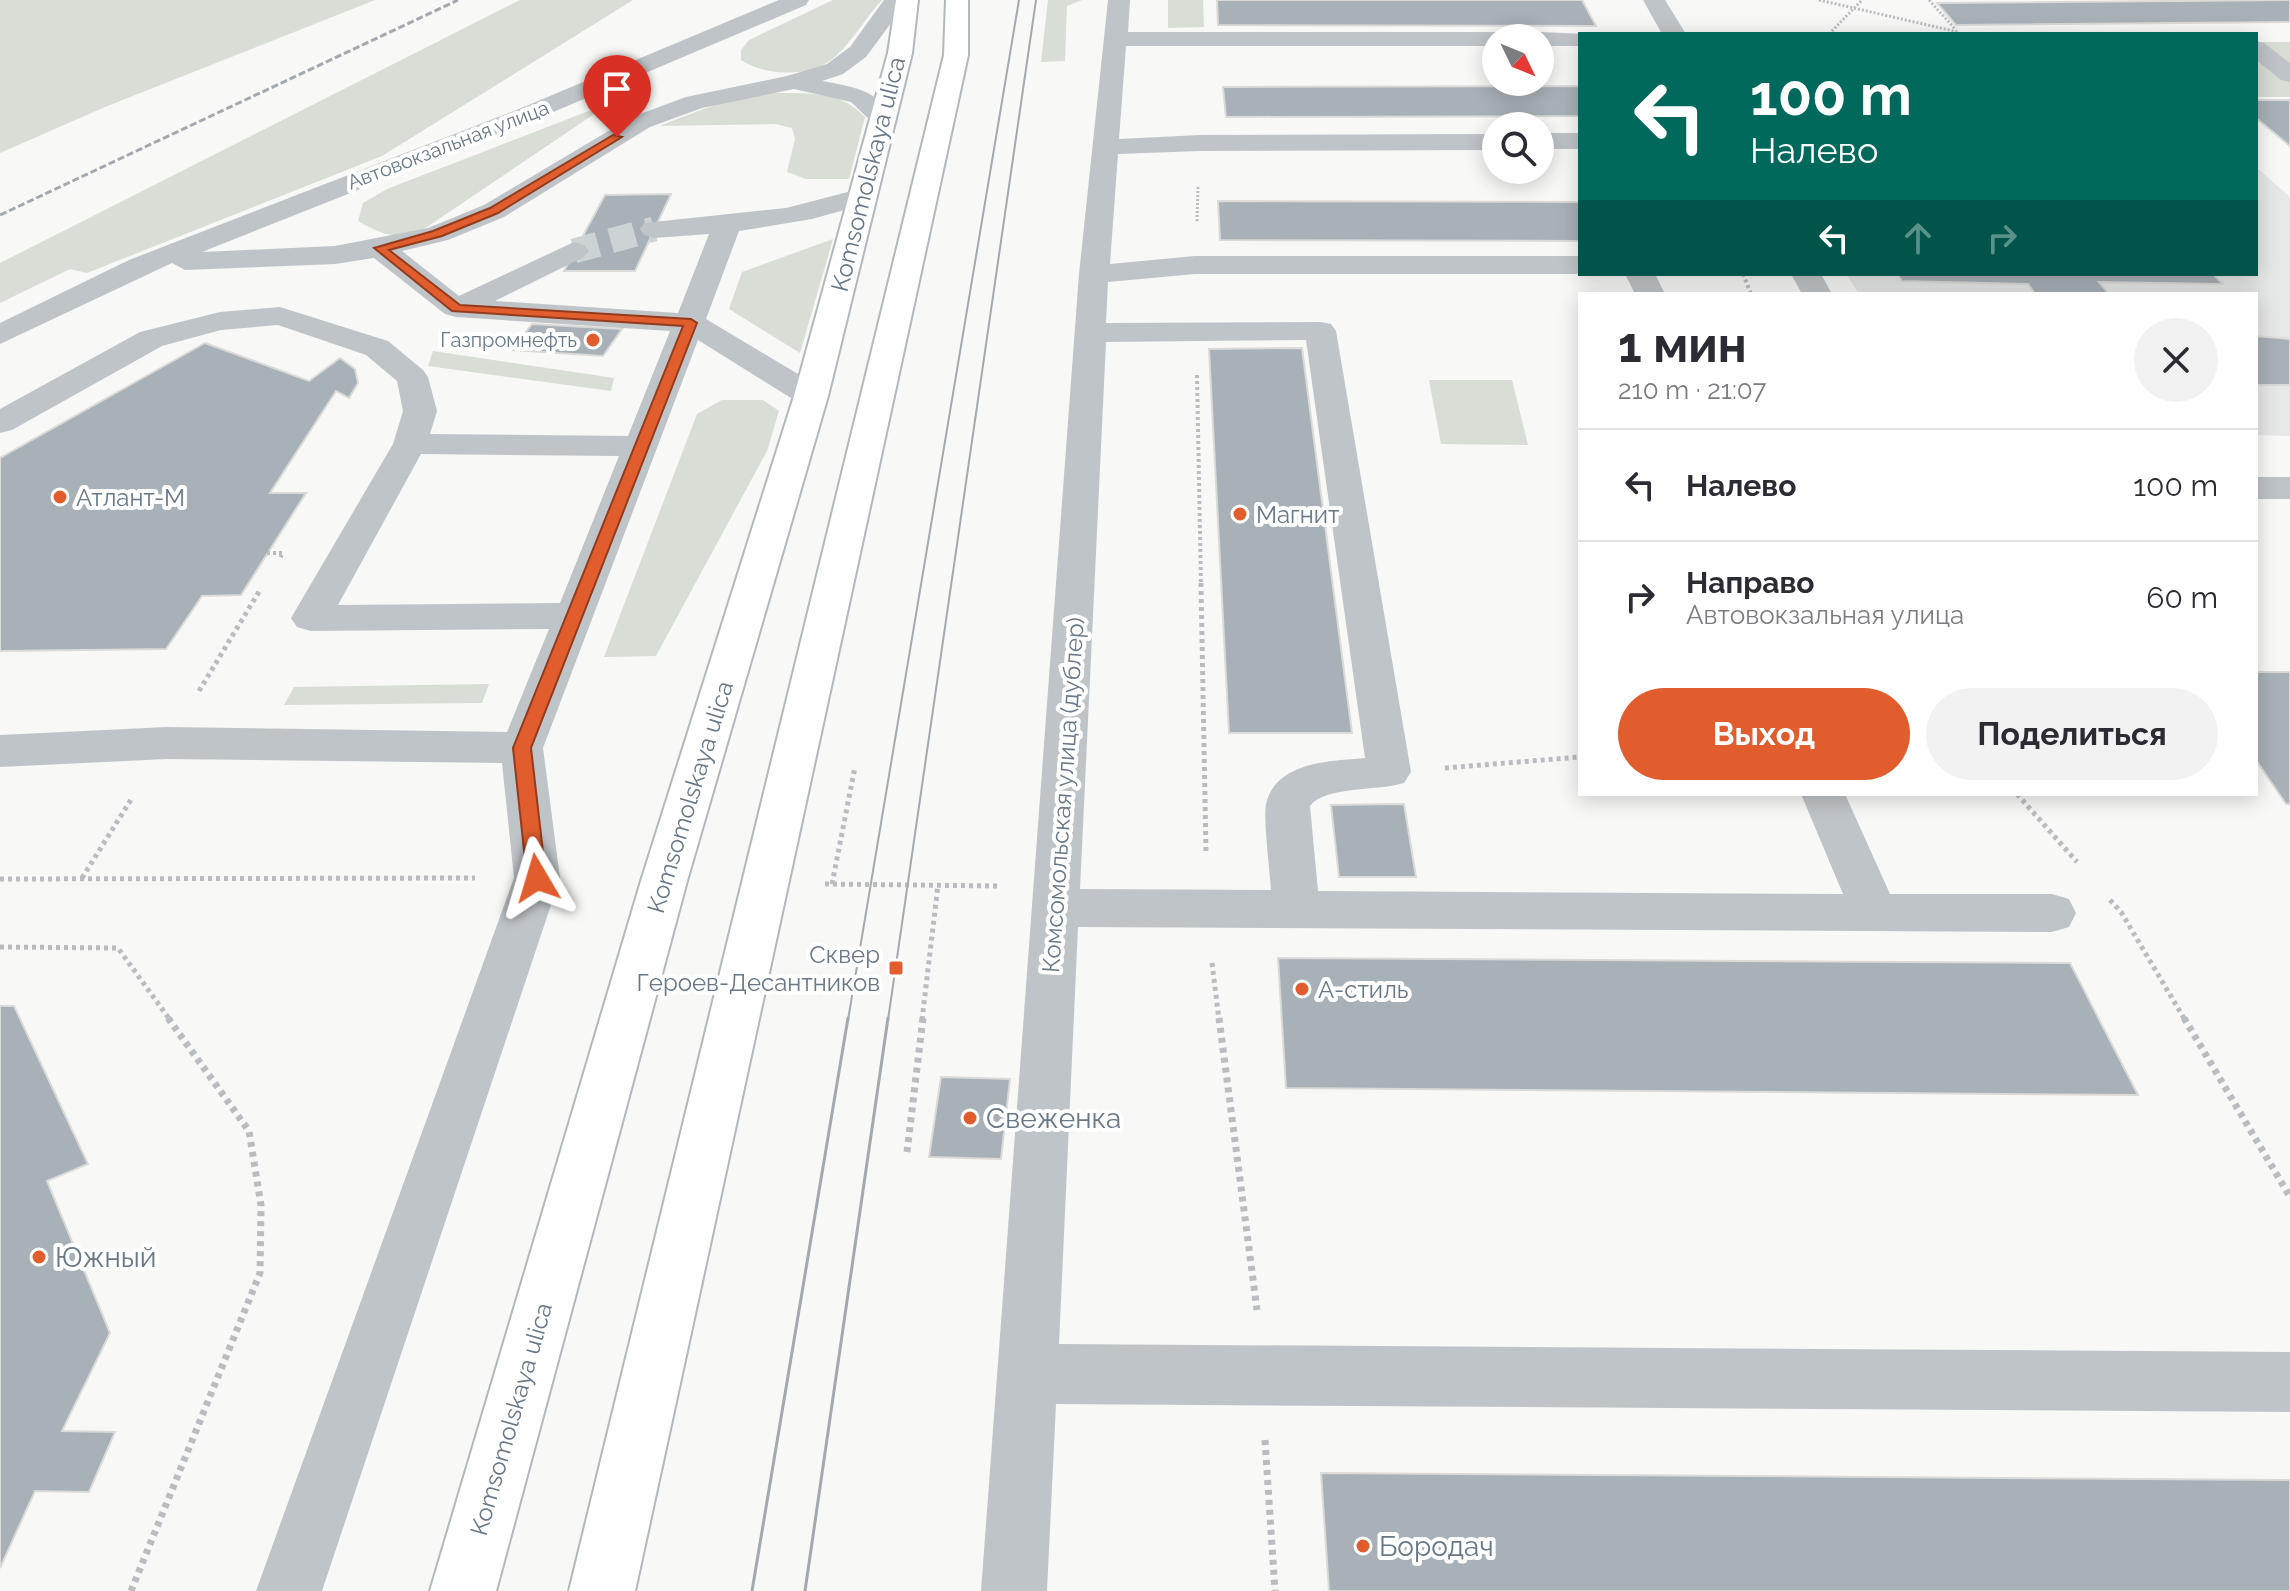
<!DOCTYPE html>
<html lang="ru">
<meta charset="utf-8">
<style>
:root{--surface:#fff;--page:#f2f2f3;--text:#2b2b33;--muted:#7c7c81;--line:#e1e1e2;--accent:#e15d2d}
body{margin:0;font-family:Raleway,sans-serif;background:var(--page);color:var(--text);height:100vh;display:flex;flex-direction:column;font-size:30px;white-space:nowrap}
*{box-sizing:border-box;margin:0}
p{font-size:26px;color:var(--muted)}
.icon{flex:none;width:44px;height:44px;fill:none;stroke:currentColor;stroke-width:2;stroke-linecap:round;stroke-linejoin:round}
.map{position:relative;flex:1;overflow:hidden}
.drawer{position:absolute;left:1578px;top:292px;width:680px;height:504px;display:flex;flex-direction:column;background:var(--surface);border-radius:0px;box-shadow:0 4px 20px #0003}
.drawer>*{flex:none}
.hud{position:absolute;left:1578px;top:32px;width:680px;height:244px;border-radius:0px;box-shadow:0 4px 20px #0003;background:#00695c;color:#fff;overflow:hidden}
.needle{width:52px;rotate:133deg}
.tools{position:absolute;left:1482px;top:24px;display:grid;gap:16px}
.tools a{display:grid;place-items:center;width:72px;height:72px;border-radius:50%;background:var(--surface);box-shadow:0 4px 20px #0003;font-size:40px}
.pin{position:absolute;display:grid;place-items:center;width:68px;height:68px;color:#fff;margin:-82px -34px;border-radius:50% 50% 50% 0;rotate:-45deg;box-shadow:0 0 8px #0007}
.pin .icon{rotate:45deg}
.me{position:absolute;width:88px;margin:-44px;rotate:353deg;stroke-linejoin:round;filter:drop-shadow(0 0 6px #0008)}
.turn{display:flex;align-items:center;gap:28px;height:168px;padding:0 40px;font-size:36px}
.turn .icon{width:104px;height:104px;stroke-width:2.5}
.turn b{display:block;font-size:56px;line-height:68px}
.lanes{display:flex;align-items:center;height:76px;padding:0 40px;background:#0003;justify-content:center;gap:40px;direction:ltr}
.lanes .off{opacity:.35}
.round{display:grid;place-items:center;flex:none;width:84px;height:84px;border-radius:42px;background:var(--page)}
.headline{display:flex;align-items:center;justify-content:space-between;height:136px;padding:0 40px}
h1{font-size:48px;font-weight:700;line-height:60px}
.button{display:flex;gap:16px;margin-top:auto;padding:16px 40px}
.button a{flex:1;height:92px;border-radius:48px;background:var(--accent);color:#fff;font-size:32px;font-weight:700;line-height:92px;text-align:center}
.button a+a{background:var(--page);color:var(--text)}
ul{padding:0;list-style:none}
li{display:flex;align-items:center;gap:24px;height:112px;padding:0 40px;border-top:2px solid var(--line)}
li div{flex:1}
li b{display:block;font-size:30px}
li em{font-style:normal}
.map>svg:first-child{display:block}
.built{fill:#e6e7e7}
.green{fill:#d8ddd5}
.building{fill:#a8b1b7;stroke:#dadad8;stroke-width:2}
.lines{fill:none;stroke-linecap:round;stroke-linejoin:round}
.minor-tunnel{stroke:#cdd2d4;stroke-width:25;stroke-dasharray:25 13;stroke-linecap:butt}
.major-casing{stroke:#b3b8bc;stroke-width:4}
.path-far3{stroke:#babdc0;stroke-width:3;stroke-dasharray:2 2;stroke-linecap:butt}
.path-far2{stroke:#babdc0;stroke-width:4;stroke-dasharray:3 3;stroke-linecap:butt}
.path-far1{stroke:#babdc0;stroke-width:5;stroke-dasharray:4 4;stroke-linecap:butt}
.path{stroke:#babdc0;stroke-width:7;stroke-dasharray:5 5;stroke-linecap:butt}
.minor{fill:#bfc4c8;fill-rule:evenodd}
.major{fill:#fff;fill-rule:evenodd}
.tram-far1{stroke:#a3a9af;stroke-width:2}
.tram{stroke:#a3a9af;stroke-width:3}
.rail{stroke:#a3a9af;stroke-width:3;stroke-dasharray:7 3;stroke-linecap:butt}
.route{fill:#e15d2d;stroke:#923c1d;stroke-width:2}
.poi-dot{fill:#e15d2d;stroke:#fff;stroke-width:3}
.labels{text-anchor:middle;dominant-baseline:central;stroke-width:8;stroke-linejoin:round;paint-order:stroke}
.far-street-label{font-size:20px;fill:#687886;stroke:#fff}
.far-poi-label{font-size:20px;fill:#687886;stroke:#fff;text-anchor:end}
.street-label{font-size:24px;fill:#687886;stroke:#fff}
.poi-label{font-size:24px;fill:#687886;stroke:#fff;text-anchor:start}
.near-poi-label{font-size:28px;fill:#687886;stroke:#fff;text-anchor:start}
</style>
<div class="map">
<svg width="2290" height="1591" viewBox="0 0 2290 1591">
<rect width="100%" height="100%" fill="#f8f8f6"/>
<polygon class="built" points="2256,167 2290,197 2290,436 2256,435 2256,294 1859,294 1846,274 2256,274"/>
<g class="green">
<polygon points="0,0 375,0 105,107 0,153"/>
<polygon points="520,0 633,0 382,156 87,273 70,269 0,303 0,263"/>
<path d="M833 0H882C866 17 854 39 837 55 814 78 767 77 741 60V50L749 40Z"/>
<polygon points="1048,0 1082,0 1067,6 1065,61 1041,62"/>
<polygon points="1168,0 1203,0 1204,27 1168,28"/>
<rect x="2256" y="42" width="34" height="55"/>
<path d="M770 93C804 93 841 90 865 117L849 179H806L787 172 795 139 792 128 775 124 660 126C696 111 731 98 770 93Z"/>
<path d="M612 102 424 229C394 240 385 236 358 221L363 203 387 189Z"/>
<polygon points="833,239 800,353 729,309 742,272"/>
<polygon points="433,351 614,378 611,391 428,366"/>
<polygon points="1429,380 1512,380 1528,445 1441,444"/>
<polygon points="722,400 763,400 779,411 767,451 656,656 604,657 697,414"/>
<polygon points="489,684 482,703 284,705 294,687"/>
</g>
<g class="building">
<polygon points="1217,0 1582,0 1596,26 1218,25"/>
<polygon points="2290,0 2290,22 1956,25 1937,3"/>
<polygon points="1580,86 1580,116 1226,117 1223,87"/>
<polygon points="2256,100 2290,100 2290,146 2256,118"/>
<polygon points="671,194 635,271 564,271 605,195"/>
<polygon points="1218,201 1580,202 1580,241 1220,240"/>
<polygon points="1897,274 2213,274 2223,284 2099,282 2109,294 2035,294 2028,284 1902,281"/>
<polygon points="532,324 622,329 603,356 512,350"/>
<polygon points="2256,336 2290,339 2290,385 2256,385"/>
<polygon points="205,343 309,381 340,358 355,369 358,383 349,398 336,391 270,493 306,493 241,595 202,596 166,649 0,651 0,458"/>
<polygon points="1302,348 1352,733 1229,733 1209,349"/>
<polygon points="2256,672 2290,672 2290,804 2286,804 2256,760"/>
<polygon points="1404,804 1416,877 1339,877 1331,805"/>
<polygon points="1278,958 2070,963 2138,1095 1286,1088"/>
<polygon points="0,1006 14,1006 88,1164 47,1181 110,1333 62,1431 115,1432 89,1492 35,1491 0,1568"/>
<polygon points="941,1077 1010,1079 1001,1159 929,1157"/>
<polygon points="1321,1473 2290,1480 2290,1591 1329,1591"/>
</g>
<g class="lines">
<polyline class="minor-tunnel" points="574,251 654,229"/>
<defs>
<g id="major">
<polygon points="896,0 918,0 912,53 828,396 687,881 496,1591 430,1591 641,881 794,396 888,53"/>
<polygon points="946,0 968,0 968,55 635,1591 569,1591 944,55"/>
</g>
</defs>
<use href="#major" class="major-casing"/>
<g class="path-far3">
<polyline points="1819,0 1958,32"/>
<polyline points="1929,0 1956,30"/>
<polyline points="1829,34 1862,0"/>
<polyline points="1197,221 1198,187"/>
</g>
<g class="path-far2">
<polyline points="1743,274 1751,294"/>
<polyline points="1197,375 1201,585"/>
<polyline points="267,553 283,553 280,558"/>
</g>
<g class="path-far1">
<polyline points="1201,583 1206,853"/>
<polyline points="199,691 260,590"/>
<polyline points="1445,768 1580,757"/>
<polyline points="2017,794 2077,862"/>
<polyline points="82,878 132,798"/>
<polyline points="0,879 475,878"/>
<polyline points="825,884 999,886"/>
<polyline points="832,884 855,767"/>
<polyline points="2110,900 2121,912 2185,1020"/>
<polyline points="0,947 118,948 170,1020"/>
<polyline points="1212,963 1219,1020"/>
<polyline points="922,1020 938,885"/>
</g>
<g class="path">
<polyline points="1219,1018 1257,1310"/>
<polyline points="2184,1018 2290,1197"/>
<polyline points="907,1152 923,1018"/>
<polyline points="1265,1440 1275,1591"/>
<polyline points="131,1591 260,1273 261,1205 249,1131 168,1018"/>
</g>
<g class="minor">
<path d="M779 0H809L806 5 532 121 202 252 335 246 428 228 484 205 632 117 686 97 787 76 827 64 850 47 884 0H908L866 57 843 74 822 81C854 87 875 89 895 118L891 123H873L851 102 794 89 702 108 650 127 504 217 448 240 402 251 459 296 574 242 584 245 589 251 584 257 495 301 678 313 709 234 654 238 644 235 640 229 644 223 786 208 863 188 873 190 877 196 873 202 812 219 739 231 706 319 823 389 828 396 823 403 811 406 799 403 698 340 543 748 560 878 322 1591H256L514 878 502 763 167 759 0 767V735L167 727 507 732 549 629 311 631 297 627 291 618 393 444 403 411 397 381 366 355 278 325 221 330 162 346 12 430 0 433V409L140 332 220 312 280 307 388 341 423 370 428 377 437 411 430 434 628 436 670 331 456 317 445 314 374 258 335 264 185 270 172 263 0 344V323L129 260 514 111ZM421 454 619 456 560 603 338 605Z"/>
<path d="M1108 0H1130L1128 32H1496L1507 38H1496V46H1126L1119 139 1200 135 1496 134V150L1200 151 1118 154 1110 264 1195 256H1580V274H1195L1108 282 1106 323 1320 322 1331 324 1336 331 1411 772 1404 783C1380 791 1324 786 1310 806L1318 891 1843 894 1801 794H1845L1890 894H2052L2069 899 2076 913 2069 927 2052 932 1078 927 1059 1344 2290 1352V1412L1056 1404 1047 1591H981L1079 274ZM1306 340 1365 758C1332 761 1276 761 1266 804 1263 818 1270 872 1271 890L1080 889 1106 342Z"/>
<polygon points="1643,0 1665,0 1686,34 1662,34"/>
<polygon points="1540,32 1588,34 1580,34 1580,46 1540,46 1540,38 1529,38"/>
<polygon points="2256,41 2264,43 2290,63 2290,82 2281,80 2256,60"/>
<rect x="1540" y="133" width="40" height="16"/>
<polygon points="1625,274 1655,274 1665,294 1635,294"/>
<polygon points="1791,274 1821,274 1832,294 1802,294"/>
<rect x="2256" y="477" width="34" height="22"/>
</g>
<use href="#major" class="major"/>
<g class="tram-far1">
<polyline points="848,1020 1019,0"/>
<polyline points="888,1020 1036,0"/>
</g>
<g class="tram">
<polyline points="752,1591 848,1018"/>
<polyline points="805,1591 888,1018"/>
</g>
<polyline class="rail" points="0,215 458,0"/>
</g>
<polygon class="route" points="613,135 622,137 498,213 442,236 389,250 460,305 691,319 697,323 531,748 546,878 544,883 530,883 527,878 513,748 683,326 452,311 374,248 433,231 490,208"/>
<g class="poi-dot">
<circle cx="593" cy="340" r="8"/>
<circle cx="60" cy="497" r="8"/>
<circle cx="1240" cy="514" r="8"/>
<rect x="888" y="960" width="16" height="16" rx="4"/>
<circle cx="1302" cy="989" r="8"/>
<circle cx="970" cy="1118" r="8"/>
<circle cx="39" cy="1257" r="8"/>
<circle cx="1363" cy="1546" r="8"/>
</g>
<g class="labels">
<g class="far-street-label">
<text transform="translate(448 145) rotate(-21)">Автовокзальная улица</text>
</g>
<g class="far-poi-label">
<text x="577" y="340">Газпромнефть</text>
</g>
<g class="street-label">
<text transform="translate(868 174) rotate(-76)">Komsomolskaya ulica</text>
<text transform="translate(1063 795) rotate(-86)">Комсомольская улица (дублер)</text>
<text transform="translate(690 797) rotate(-73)">Komsomolskaya ulica</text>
<text transform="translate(511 1419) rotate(-74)">Komsomolskaya ulica</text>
</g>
<g class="poi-label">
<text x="76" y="497">Атлант-М</text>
<text x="1256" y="514">Магнит</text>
<text x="880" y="954" text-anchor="end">Сквер<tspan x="880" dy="28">Героев-Десантников</tspan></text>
<text x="1318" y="989">А-стиль</text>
</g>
<g class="near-poi-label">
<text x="986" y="1118">Свеженка</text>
<text x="55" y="1257">Южный</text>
<text x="1379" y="1546">Бородач</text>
</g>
</g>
</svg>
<div class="tools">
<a><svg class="needle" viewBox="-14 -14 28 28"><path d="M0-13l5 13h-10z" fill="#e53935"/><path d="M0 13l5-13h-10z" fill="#7c7c81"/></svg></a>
<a><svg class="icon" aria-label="search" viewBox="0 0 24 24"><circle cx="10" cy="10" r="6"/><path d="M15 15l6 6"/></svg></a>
</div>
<div class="pin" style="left:617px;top:137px;background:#d93025"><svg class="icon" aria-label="arrive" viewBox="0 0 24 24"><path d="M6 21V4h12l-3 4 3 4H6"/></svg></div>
<svg class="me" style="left:537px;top:878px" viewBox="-20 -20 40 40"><path d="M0-17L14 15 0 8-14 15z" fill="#e15d2d" stroke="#fff" stroke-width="4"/></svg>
<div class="hud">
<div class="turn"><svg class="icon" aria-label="left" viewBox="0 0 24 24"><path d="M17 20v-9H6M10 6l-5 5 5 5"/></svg><div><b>100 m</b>Налево</div></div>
<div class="lanes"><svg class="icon" aria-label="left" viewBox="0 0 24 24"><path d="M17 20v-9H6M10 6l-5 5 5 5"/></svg><svg class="icon off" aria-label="ahead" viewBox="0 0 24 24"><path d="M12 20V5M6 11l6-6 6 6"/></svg><svg class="icon off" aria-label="right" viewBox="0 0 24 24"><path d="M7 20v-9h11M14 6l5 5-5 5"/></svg></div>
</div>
<section class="drawer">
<div class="headline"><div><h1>1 мин</h1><p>210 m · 21:07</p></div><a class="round"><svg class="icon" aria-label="close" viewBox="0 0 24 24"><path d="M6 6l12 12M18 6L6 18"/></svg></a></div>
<ul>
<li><svg class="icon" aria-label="left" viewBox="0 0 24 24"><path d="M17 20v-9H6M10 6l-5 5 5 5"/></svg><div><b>Налево</b></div><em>100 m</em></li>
<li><svg class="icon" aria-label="right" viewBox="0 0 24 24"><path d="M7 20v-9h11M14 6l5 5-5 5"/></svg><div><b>Направо</b><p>Автовокзальная улица</p></div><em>60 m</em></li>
</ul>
<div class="button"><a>Выход</a><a>Поделиться</a></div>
</section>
</div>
